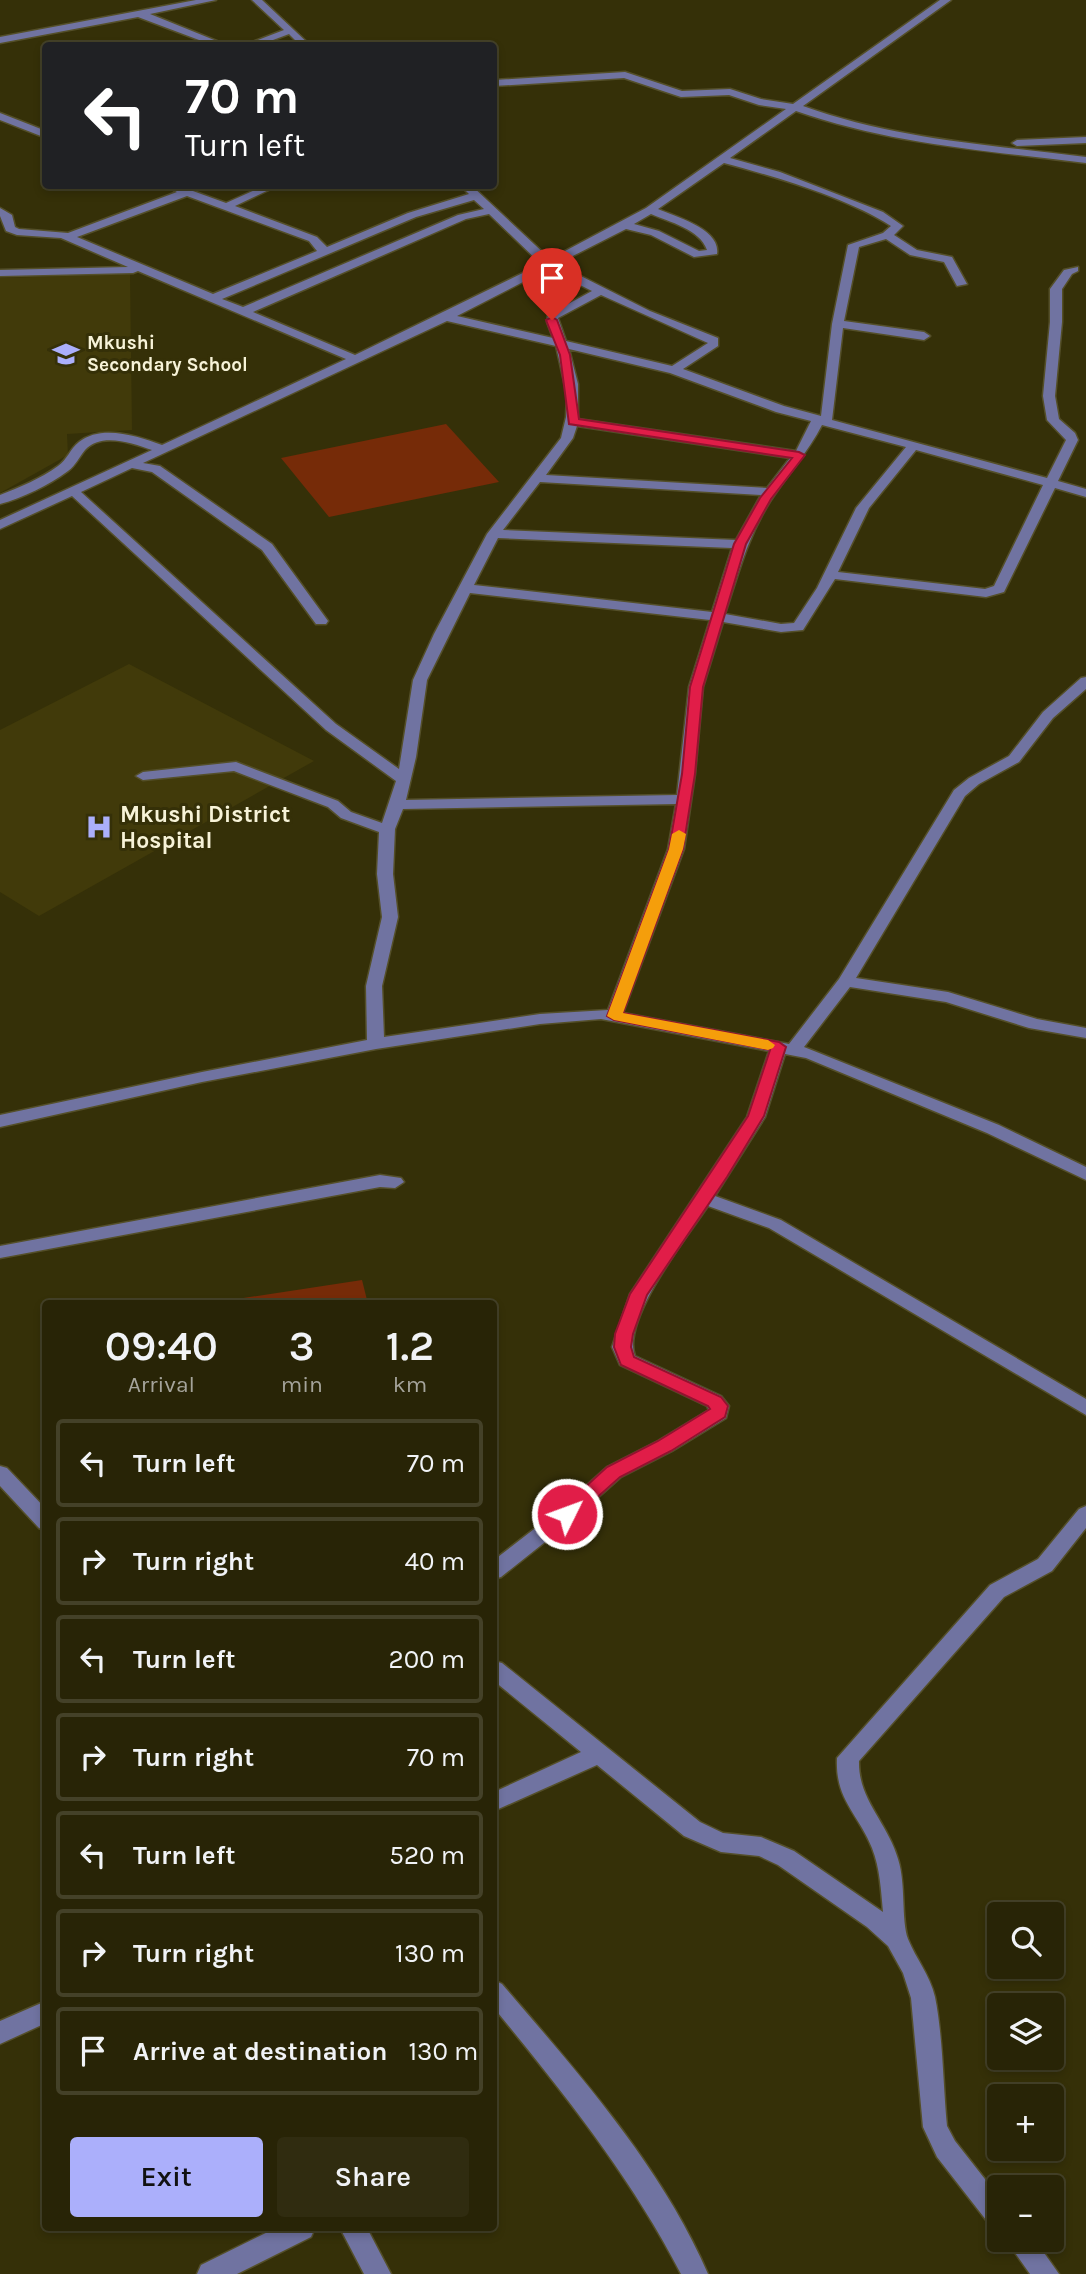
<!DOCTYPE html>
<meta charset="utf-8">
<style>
:root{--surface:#282406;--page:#302c10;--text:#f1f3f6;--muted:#a5a49b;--line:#444128;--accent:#abaffb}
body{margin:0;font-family:Karla,sans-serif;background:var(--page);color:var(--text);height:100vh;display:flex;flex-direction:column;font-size:26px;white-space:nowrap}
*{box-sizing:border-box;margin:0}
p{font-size:23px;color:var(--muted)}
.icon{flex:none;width:38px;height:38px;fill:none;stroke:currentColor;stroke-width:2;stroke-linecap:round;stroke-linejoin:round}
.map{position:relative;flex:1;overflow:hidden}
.panel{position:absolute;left:42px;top:1300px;width:455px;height:931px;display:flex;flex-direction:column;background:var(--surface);border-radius:7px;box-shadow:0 4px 10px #0003,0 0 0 2px var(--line)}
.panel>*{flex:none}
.banner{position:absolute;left:42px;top:42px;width:455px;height:147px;border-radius:7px;box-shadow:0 4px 10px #0003,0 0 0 2px var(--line);background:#202124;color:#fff;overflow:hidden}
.fabs{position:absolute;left:987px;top:1902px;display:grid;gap:14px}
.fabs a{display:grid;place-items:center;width:77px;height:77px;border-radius:7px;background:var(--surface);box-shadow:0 4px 10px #0003,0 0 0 2px var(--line);font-size:35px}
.pin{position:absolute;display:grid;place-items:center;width:60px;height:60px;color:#fff;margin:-72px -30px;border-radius:50% 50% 50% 0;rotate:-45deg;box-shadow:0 0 7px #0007}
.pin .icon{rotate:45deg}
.me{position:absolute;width:77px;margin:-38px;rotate:48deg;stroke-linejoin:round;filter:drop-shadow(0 0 5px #0008)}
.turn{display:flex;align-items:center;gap:24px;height:147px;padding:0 28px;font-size:32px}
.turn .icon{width:91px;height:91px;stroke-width:2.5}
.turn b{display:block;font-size:49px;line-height:60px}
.eta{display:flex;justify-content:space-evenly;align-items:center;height:119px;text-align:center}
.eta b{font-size:42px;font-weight:600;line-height:49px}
.primary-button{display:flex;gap:14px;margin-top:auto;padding:14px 28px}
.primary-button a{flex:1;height:80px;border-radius:7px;background:var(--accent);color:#111;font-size:28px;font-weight:600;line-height:80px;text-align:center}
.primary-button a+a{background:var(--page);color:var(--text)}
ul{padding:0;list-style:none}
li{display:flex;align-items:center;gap:21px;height:88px;margin:0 14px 10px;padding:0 14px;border:4px solid var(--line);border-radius:7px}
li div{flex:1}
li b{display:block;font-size:26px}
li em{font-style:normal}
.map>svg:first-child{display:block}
.built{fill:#413a0a}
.green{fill:#762b08}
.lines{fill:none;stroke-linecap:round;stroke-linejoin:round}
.minor-casing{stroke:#544f29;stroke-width:3}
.minor{fill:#7073a1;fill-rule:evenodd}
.route{fill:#e11d48;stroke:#92132f;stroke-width:2}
.slow{fill:#f59e0b}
.labels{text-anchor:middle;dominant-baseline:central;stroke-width:6;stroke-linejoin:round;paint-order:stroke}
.far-poi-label{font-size:19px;font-weight:bold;fill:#f7f3d8;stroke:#353008;text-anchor:start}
.poi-label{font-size:23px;font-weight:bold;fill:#f7f3d8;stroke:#353008;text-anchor:start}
</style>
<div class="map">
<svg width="1086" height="2274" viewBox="0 0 1086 2274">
<rect width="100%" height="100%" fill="#353008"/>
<g class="built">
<polygon points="130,274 132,430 67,434 68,455 0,493 0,278"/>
<polygon points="129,664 314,761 39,916 0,892 0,730"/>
</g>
<g class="green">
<polygon points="446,424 499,482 329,517 281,458"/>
<polygon points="362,1280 368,1304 204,1304"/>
</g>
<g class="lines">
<defs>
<g id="minor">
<polygon points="196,0 216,0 150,14 229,46 215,46 138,17 0,43 0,37"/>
<polygon points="252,0 262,0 311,46 301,46 289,34 257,46 242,46 284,30"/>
<path d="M940 0H951L803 106C894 139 990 145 1086 157V163C988 151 890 144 796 111L730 158 780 172 883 212 903 226 894 235 917 250 952 257 967 284 957 286 944 262 910 255 886 239 859 247 844 321 924 332 930 336 924 340 843 328 832 420 1047 478 1066 440 1047 420 1043 396 1050 322V289L1064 270 1078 267V271L1072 274 1062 289V322L1055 396 1059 419 1075 433 1078 440 1058 481 1086 489V497L1055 488 1004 592 986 597 835 579 803 630 781 632 723 622 703 687 695 774 684 849 623 1013 789 1044 839 979 954 790 969 778 1009 756 1043 712 1081 678 1086 677V689L1053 718 1019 762 979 784 965 796 856 978 948 992 1037 1019 1086 1028V1038L1029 1028 946 1002 850 987 804 1047 999 1125 1086 1167V1180L987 1133 806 1058 785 1054 765 1117 715 1196 781 1220 1086 1399V1415L769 1228 708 1206C687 1237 621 1320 635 1356L721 1396 729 1406 726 1418 672 1451 621 1477 574 1519 501 1577 494 1579V1560L560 1509 607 1467 658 1441 709 1410 707 1406 620 1365 612 1347 630 1294 747 1117 769 1051 601 1019 540 1024 376 1049 202 1082 0 1127V1115L202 1072 367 1040 366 986 382 917 377 874 379 832 341 818 328 807 234 771 143 780 136 776 143 772 236 762 338 801 351 812 382 823 396 781 326 730 72 496 0 529V520L152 450C132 443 101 432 85 450 79 457 76 465 68 471 49 485 23 498 0 504V495C20 487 40 479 58 466 67 460 70 449 79 442 101 424 138 436 162 445L346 359 138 271 133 273 0 276V270L128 267 61 238 17 235 6 231 0 216V208L12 215 15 227 19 229 68 233 177 192 166 186H179L226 203 264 186H277L235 206 317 237 327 247 408 213 469 194 461 186H472L550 259 646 208 786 109 759 105 729 95 681 97 624 78 494 86V80L625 72 682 91 730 89 761 99 793 104ZM724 163C776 177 845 197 891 226L883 233 848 245 832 324 821 416 784 406 683 369 718 346V338L650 311 557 264 626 229 651 235 694 257 717 254C721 229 676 217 658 209ZM187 196 309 241 317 251 213 294 77 237ZM474 200 484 209 458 215 243 307 222 299 416 217ZM489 214 541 264 355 355 253 312 466 219ZM651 214C669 222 700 229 707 250L699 251 659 231 634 224ZM548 269 592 291 548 315 547 322 553 338 457 316ZM601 295 708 343 672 366 566 341 558 318ZM447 321 556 346 567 395 566 417 561 438 487 534 434 634 413 680 399 769 336 724 81 492 132 468 152 472 262 550 316 624H326L328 621 272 544 160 466 143 463ZM569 349 670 373 776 412 811 421 796 451 578 419V384ZM822 425 906 447 856 508 817 588 794 623 781 624 725 614C738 574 748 536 771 500 788 474 808 452 822 425ZM577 426 790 458 767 488 546 475 573 438ZM916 450 1043 485 994 586 985 589 838 572 869 508ZM540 482 761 495 736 540 503 530ZM498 538 732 548 712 612 474 585ZM470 593 710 620 689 687 677 795 406 800 416 757 427 680ZM676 804 668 849 608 1010 540 1014 384 1037 382 986 398 917 393 874 395 829 403 809Z"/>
<polygon points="0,113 46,131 46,138 0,120"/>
<polygon points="1086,137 1086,143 1017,146 1012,143 1017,140"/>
<polygon points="380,1175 401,1178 404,1182 395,1188 380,1187 0,1258 0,1246"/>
<polygon points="0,1466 7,1468 46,1509 46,1531 39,1528 0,1486"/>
<path d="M1086 1506V1528L1052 1571 1004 1597 859 1761C858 1800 888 1823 898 1859 906 1883 901 1920 908 1939 916 1959 930 1975 935 1997 943 2036 943 2086 947 2126L955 2141 999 2197V2228L990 2225 937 2157 923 2127 911 1998 903 1973 888 1946 867 1927 778 1865 759 1856 721 1852 684 1836 597 1765 494 1811V1792L581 1752 494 1681V1661L502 1663 700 1822 723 1833 761 1837 794 1851 883 1912C881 1891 880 1868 872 1848 858 1813 835 1800 837 1758L990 1585 1038 1559 1079 1509Z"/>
<path d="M494 1980 502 1984C578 2073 661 2165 708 2274H681C631 2177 563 2092 494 2008Z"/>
<polygon points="46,2001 46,2023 0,2044 0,2021"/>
<polygon points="276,2228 315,2228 311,2237 237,2274 197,2274 201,2265"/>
<polygon points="340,2228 367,2228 391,2274 364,2274"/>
<polygon points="1006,2240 1035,2240 1059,2274 1030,2274"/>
</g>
</defs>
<use href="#minor" class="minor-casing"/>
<use href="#minor" class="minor"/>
</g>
<polygon class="route" points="552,317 557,320 570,355 579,419 799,452 805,455 771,499 746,544 703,687 695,774 683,849 623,1013 779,1042 786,1047 764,1116 727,1177 647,1295 633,1334 631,1347 634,1357 721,1397 728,1406 725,1417 671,1451 620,1477 573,1519 560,1519 558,1514 560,1510 607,1467 658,1441 710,1409 708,1406 621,1365 614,1347 615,1334 630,1294 748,1116 770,1050 614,1020 607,1016 669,849 682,774 690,687 734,544 760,498 792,458 569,424 560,355 546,320"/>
<polygon class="slow" points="679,830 686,834 683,849 623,1013 768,1040 775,1045 773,1048 768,1050 614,1020 607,1016 669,849 672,834"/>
<defs>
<symbol id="school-bare" viewBox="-9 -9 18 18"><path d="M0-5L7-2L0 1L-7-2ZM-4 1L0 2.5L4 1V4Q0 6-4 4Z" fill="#abaffb" stroke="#353008" stroke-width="2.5" paint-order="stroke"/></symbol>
<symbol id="hospital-bare" viewBox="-9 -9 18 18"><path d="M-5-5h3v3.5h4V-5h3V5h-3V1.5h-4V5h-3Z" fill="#abaffb" stroke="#353008" stroke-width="2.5" paint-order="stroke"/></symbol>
</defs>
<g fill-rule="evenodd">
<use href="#school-bare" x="47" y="335" width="38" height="38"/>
<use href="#hospital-bare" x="80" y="808" width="38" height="38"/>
</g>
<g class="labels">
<g class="far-poi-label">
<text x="87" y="343">Mkushi<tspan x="87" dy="22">Secondary School</tspan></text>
</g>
<g class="poi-label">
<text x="120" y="814">Mkushi District<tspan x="120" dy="26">Hospital</tspan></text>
</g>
</g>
</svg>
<div class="fabs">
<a><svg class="icon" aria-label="search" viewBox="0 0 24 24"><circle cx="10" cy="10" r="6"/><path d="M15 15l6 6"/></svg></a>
<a><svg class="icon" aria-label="layers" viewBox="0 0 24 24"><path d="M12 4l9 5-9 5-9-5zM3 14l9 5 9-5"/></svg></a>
<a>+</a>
<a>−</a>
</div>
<div class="pin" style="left:552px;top:320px;background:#d93025"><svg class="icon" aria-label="arrive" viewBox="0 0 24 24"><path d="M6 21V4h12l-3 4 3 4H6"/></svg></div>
<svg class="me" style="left:567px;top:1514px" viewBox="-20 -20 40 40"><circle r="17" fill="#e11d48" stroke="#fff" stroke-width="3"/><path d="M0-11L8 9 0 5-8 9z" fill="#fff"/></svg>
<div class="banner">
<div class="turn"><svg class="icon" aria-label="left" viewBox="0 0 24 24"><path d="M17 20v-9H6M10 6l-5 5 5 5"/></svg><div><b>70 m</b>Turn left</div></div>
</div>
<section class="panel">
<div class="eta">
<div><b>09:40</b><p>Arrival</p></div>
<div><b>3</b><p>min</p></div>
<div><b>1.2</b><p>km</p></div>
</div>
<ul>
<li><svg class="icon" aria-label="left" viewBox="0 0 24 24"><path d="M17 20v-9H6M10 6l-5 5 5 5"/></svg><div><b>Turn left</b></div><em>70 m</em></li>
<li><svg class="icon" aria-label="right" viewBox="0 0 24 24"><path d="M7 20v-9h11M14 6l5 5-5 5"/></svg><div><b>Turn right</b></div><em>40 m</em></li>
<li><svg class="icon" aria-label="left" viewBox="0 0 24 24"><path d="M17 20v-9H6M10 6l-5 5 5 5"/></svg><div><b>Turn left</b></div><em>200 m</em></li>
<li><svg class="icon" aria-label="right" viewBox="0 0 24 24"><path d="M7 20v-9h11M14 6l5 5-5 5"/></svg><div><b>Turn right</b></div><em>70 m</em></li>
<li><svg class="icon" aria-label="left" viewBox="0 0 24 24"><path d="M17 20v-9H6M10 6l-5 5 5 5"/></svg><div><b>Turn left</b></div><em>520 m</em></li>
<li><svg class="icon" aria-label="right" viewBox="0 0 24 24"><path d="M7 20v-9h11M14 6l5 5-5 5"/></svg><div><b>Turn right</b></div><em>130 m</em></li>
<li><svg class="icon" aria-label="arrive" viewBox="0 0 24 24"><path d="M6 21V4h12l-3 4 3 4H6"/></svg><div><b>Arrive at destination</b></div><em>130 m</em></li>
</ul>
<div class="primary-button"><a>Exit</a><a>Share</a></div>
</section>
</div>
